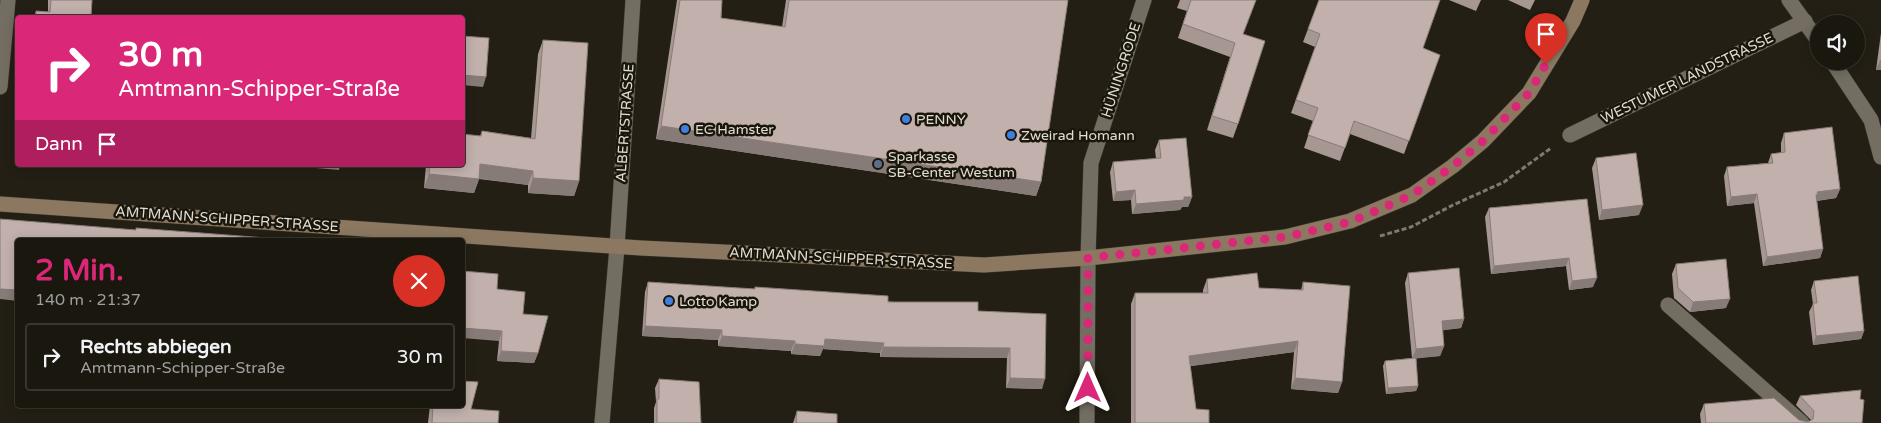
<!DOCTYPE html>
<html lang="de">
<meta charset="utf-8">
<style>
:root{--surface:#1a170f;--page:#232018;--text:#f1f3f6;--muted:#9f9f9e;--line:#38362f;--accent:#db2777}
body{margin:0;font-family:"Varela Round",sans-serif;background:var(--page);color:var(--text);height:100vh;display:flex;flex-direction:column;font-size:19px;white-space:nowrap}
*{box-sizing:border-box;margin:0}
p{font-size:16px;color:var(--muted)}
.icon{flex:none;width:28px;height:28px;fill:none;stroke:currentColor;stroke-width:2;stroke-linecap:round;stroke-linejoin:round}
.map{position:relative;flex:1;overflow:hidden}
.panel{position:absolute;left:15px;top:238px;width:450px;height:170px;display:flex;flex-direction:column;background:var(--surface);border-radius:5px;box-shadow:0 2px 12px #0003,0 0 0 1px var(--line)}
.panel>*{flex:none}
.banner{position:absolute;left:15px;top:15px;width:450px;height:152px;border-radius:5px;box-shadow:0 2px 12px #0003,0 0 0 1px var(--line);background:#db2777;color:#fff;overflow:hidden}
.tools{position:absolute;left:1810px;top:15px;display:grid;gap:10px}
.tools a{display:grid;place-items:center;width:55px;height:55px;border-radius:50%;background:var(--surface);box-shadow:0 2px 12px #0003,0 0 0 1px var(--line);font-size:25px}
.pin{position:absolute;display:grid;place-items:center;width:42px;height:42px;color:#fff;margin:-51px -21px;border-radius:50% 50% 50% 0;rotate:-45deg;box-shadow:0 0 5px #0007}
.pin .icon{rotate:45deg}
.me{position:absolute;width:55px;margin:-28px;rotate:0deg;stroke-linejoin:round;filter:drop-shadow(0 0 4px #0008)}
.turn{display:flex;align-items:center;gap:18px;height:105px;padding:0 20px;font-size:22px}
.turn .icon{width:65px;height:65px;stroke-width:2.5}
.turn b{display:block;font-size:35px;line-height:42px}
.then{display:flex;align-items:center;height:48px;padding:0 20px;background:#0003;gap:10px;font-size:19px}
.round{display:grid;place-items:center;flex:none;width:52px;height:52px;border-radius:26px;background:var(--page)}
.summary{display:flex;align-items:center;justify-content:space-between;height:85px;padding:0 20px}
h1{font-size:30px;font-weight:700;line-height:38px;color:var(--accent)}
ul{padding:0;list-style:none}
li{display:flex;align-items:center;gap:15px;height:68px;margin:0 10px 8px;padding:0 10px;border:2px solid var(--line);border-radius:5px}
li div{flex:1}
li b{display:block;font-size:19px}
li em{font-style:normal}
.map>svg:first-child{display:block}
.lines{fill:none;stroke-linecap:round;stroke-linejoin:round}
.lane-casing{stroke:#3b3830;stroke-width:16}
.street-casing{stroke:#3b3830;stroke-width:16}
.secondary-casing{stroke:#3b3830;stroke-width:16}
.path{stroke:#7d7a70;stroke-width:3;stroke-dasharray:5 2.5;stroke-linecap:butt}
.lane{stroke:#736e61;stroke-width:15}
.street{stroke:#736e61;stroke-width:15}
.secondary{stroke:#8c7860;stroke-width:15}
.wall{fill:#a69793}
.shaded-wall{fill:#877b78}
.building{fill:#c1b0ab;stroke:#877b78}
.route{stroke:#db2777;stroke-width:9;stroke-dasharray:0 16.2}
.shop-dot{fill:#3f7fe0;stroke:#1a160b;stroke-width:2}
.service-dot{fill:#5c6f8a;stroke:#1a160b;stroke-width:2}
.labels{text-anchor:middle;dominant-baseline:central;stroke-width:5;stroke-linejoin:round;paint-order:stroke}
.street-label{font-size:14px;fill:#e0ddd5;stroke:#1a160b}
.poi-label{font-size:14px;fill:#e0ddd5;stroke:#1a160b;text-anchor:start}
</style>
<div class="map">
<svg width="1881" height="423" viewBox="0 0 1881 423">
<rect width="100%" height="100%" fill="#231f14"/>
<g class="lines">
<defs>
<polyline id="lane" points="1668,305 1802,423"/>
<g id="street">
<polyline points="1789,0 1819,42"/>
<polyline points="1832,61 1871,120 1881,157"/>
<polyline points="0,87 8,0"/>
<polyline points="1570,135 1805,21"/>
<polyline points="602,423 617,247 633,0"/>
<polyline points="1087,423 1088,258 1091,163 1144,0"/>
</g>
<polyline id="secondary" points="0,204 641,248 984,265 1088,258 1285,237 1350,221 1412,195 1453,166 1483,141 1529,93 1573,21 1582,0"/>
</defs>
<use href="#lane" class="lane-casing"/>
<use href="#street" class="street-casing"/>
<use href="#secondary" class="secondary-casing"/>
<polyline class="path" points="1380,236 1411,227 1453,205 1504,182 1551,148"/>
<use href="#lane" class="lane"/>
<use href="#street" class="street"/>
<use href="#secondary" class="secondary"/>
</g>
<g class="wall">
<polygon points="48,0 92,0 91,18 34,18 36,11 48,12"/>
<polygon points="677,0 722,0 721,18 782,27 786,0 1068,0 1041,182 1036,196 656,139"/>
<polygon points="1180,0 1256,0 1243,34 1238,124 1233,138 1207,130 1230,57 1178,38 1187,11 1177,8"/>
<polygon points="1319,0 1423,48 1440,55 1404,154 1350,134 1340,161 1304,148 1313,121 1291,113 1315,47 1303,42"/>
<polygon points="1449,0 1481,0 1476,11"/>
<polygon points="1508,0 1535,0 1530,10"/>
<polygon points="1881,33 1881,70 1876,70"/>
<polygon points="543,40 579,181 574,196 528,193 528,185 479,179 474,193 424,188 426,165 462,165 480,136 482,131 531,138 538,54"/>
<polygon points="1784,133 1840,189 1836,198 1817,201 1823,249 1820,258 1763,266 1754,203 1727,206 1724,176 1727,167 1768,163 1771,154 1781,153 1781,143"/>
<polygon points="1159,140 1192,197 1188,207 1182,207 1180,210 1132,214 1131,200 1113,201 1110,172 1113,162 1156,159 1155,150"/>
<polygon points="1596,158 1639,215 1599,220 1592,168"/>
<polygon points="1587,199 1593,287 1569,290 1566,266 1491,274 1485,217 1489,208"/>
<polygon points="1676,264 1726,308 1690,312 1674,298 1672,274"/>
<polygon points="1408,273 1464,319 1461,328 1442,330 1444,346 1440,356 1416,358 1418,386 1416,391 1386,394 1383,366 1385,361 1412,358 1405,283"/>
<polygon points="1207,279 1259,288 1301,290 1303,282 1342,382 1338,393 1291,389 1294,352 1190,366 1196,409 1209,423 1131,423 1131,304 1135,293 1203,293 1203,290"/>
<polygon points="1814,281 1864,331 1861,339 1813,345 1809,312 1813,304 1811,290"/>
<polygon points="648,282 754,289 755,287 978,311 1046,314 1042,389 1006,388 1007,358 880,357 880,353 823,349 820,356 791,354 791,351 718,346 718,340 642,336 645,292"/>
<polygon points="497,289 523,314 538,353 534,363 497,361 499,341"/>
<polygon points="659,379 701,423 654,423 654,408 656,402 655,388"/>
<polygon points="1800,396 1860,399 1862,423 1701,423 1700,414 1704,404 1808,422 1811,420 1796,405"/>
<polygon points="430,405 462,405 498,423 428,423"/>
<polygon points="797,411 837,423 793,423"/>
</g>
<g class="shaded-wall">
<rect x="78" y="16" width="13" height="2"/>
<polygon points="1880,60 1881,60 1881,70 1876,70"/>
<polygon points="462,75 486,77 483,87 462,85"/>
<polygon points="661,126 1041,182 1036,196 656,139"/>
<polygon points="480,164 533,171 528,185 475,178"/>
<polygon points="281,165 340,165 339,170"/>
<polygon points="429,174 479,179 474,193 424,188"/>
<polygon points="533,178 579,181 574,196 528,193"/>
<polygon points="1840,189 1836,198 1815,201 1817,192"/>
<polygon points="1135,190 1131,200 1113,201 1116,192"/>
<polygon points="1757,194 1754,203 1727,206 1731,197"/>
<polygon points="1184,197 1192,197 1188,207 1182,207 1180,210 1132,214 1136,204"/>
<polygon points="1643,205 1639,215 1599,220 1602,210"/>
<polygon points="1823,249 1820,258 1763,266 1767,257"/>
<polygon points="1569,258 1566,266 1491,274 1494,266"/>
<polygon points="1597,278 1593,287 1569,290 1572,281"/>
<polygon points="0,289 18,290 18,301 0,299"/>
<polygon points="1730,299 1726,308 1690,312 1693,302"/>
<polygon points="1464,319 1461,328 1438,331 1442,321"/>
<polygon points="645,326 722,330 718,340 642,336"/>
<polygon points="462,328 502,331 499,341 462,338"/>
<polygon points="1864,331 1861,339 1813,345 1816,336"/>
<polygon points="722,336 795,341 791,351 718,346"/>
<polygon points="825,339 884,343 880,353 823,349 820,356 791,354 795,344"/>
<polygon points="1298,341 1294,352 1185,367 1189,356"/>
<polygon points="1444,346 1440,356 1412,359 1416,349"/>
<polygon points="883,347 1010,348 1007,358 880,357"/>
<polygon points="501,351 538,353 534,363 497,361"/>
<polygon points="1010,378 1045,379 1042,389 1006,388"/>
<polygon points="1295,378 1342,382 1338,393 1291,389"/>
<polygon points="1418,386 1416,391 1386,394 1388,388"/>
</g>
<g class="building">
<polygon points="51,0 92,0 91,16 78,16 78,18 36,18 36,11 50,12"/>
<polygon points="680,0 722,0 721,18 785,27 789,0 1068,0 1041,182 661,126"/>
<polygon points="1191,0 1256,0 1243,34 1265,41 1238,124 1212,116 1235,43 1183,24"/>
<polygon points="1319,0 1440,0 1423,48 1440,55 1409,141 1354,121 1345,148 1308,135 1318,108 1296,100 1320,34 1308,29"/>
<polygon points="462,36 489,38 486,77 462,75"/>
<polygon points="543,40 588,43 579,181 533,178 533,171 480,164 479,179 429,174 430,165 462,165 462,134 481,136 482,131 535,139"/>
<polygon points="1832,127 1840,189 1817,192 1818,194 1816,195 1823,249 1767,257 1757,194 1731,197 1727,167 1773,163 1771,154 1785,152 1784,133"/>
<polygon points="1186,138 1192,197 1184,197 1184,200 1136,204 1135,190 1116,192 1113,162 1161,158 1159,140"/>
<polygon points="1636,153 1643,205 1602,210 1596,158"/>
<polygon points="1587,199 1597,278 1572,281 1569,258 1494,266 1489,208"/>
<polygon points="0,219 136,230 136,228 280,239 280,240 18,240 18,290 0,289"/>
<polygon points="1726,259 1730,299 1693,302 1678,288 1676,264"/>
<polygon points="1459,268 1464,319 1442,321 1444,346 1416,349 1408,273"/>
<polygon points="462,271 498,274 497,289 525,292 523,314 548,316 538,353 501,351 502,331 462,328"/>
<polygon points="1257,273 1259,288 1303,290 1303,282 1350,286 1342,382 1295,378 1298,341 1189,356 1196,409 1209,410 1209,423 1135,423 1135,293 1208,293 1207,279"/>
<polygon points="1858,276 1864,331 1816,336 1813,303 1817,303 1814,281"/>
<polygon points="648,282 755,289 755,287 888,296 888,302 978,302 978,311 1046,314 1045,379 1010,378 1010,348 883,347 884,343 825,339 824,346 795,344 795,341 722,336 722,330 645,326"/>
<polygon points="1416,358 1418,386 1388,388 1385,361"/>
<polygon points="659,379 699,382 701,423 657,423 657,399 659,399"/>
<polygon points="462,381 478,382 471,409 499,411 498,423 432,423 433,405 462,405"/>
<polygon points="1861,390 1860,399 1864,400 1862,423 1706,423 1704,404 1774,398 1799,420 1808,422 1813,419 1814,411 1800,396"/>
<polygon points="797,411 837,414 837,423 796,423"/>
</g>
<g class="lines">
<polyline class="route" points="1088,388 1088,258 1285,237 1350,222 1412,195 1453,166 1483,141 1529,93 1546,64"/>
</g>
<g class="shop-dot">
<circle cx="906" cy="119" r="5"/>
<circle cx="685" cy="129" r="5"/>
<circle cx="1011" cy="135" r="5"/>
<circle cx="669" cy="301" r="5"/>
</g>
<circle class="service-dot" cx="878" cy="164" r="5"/>
<g class="labels">
<g class="street-label">
<text transform="translate(1121 70) rotate(-72)">HÜNINGRODE</text>
<text transform="translate(1687 78) rotate(-26)">WESTUMER LANDSTRASSE</text>
<text transform="translate(625 123) rotate(-86)">ALBERTSTRASSE</text>
<text transform="translate(227 219) rotate(4)">AMTMANN-SCHIPPER-STRASSE</text>
<text transform="translate(841 258) rotate(3)">AMTMANN-SCHIPPER-STRASSE</text>
</g>
<g class="poi-label">
<text x="916" y="119">PENNY</text>
<text x="695" y="129">EC Hamster</text>
<text x="1021" y="135">Zweirad Homann</text>
<text x="888" y="156">Sparkasse<tspan x="888" dy="16">SB-Center Westum</tspan></text>
<text x="679" y="301">Lotto Kamp</text>
</g>
</g>
</svg>
<div class="tools">
<a><svg class="icon" aria-label="sound" viewBox="0 0 24 24"><path d="M4 9h4l5-4v14l-5-4H4zM17 9q2 3 0 6"/></svg></a>
</div>
<div class="pin" style="left:1546px;top:64px;background:#d93025"><svg class="icon" aria-label="arrive" viewBox="0 0 24 24"><path d="M6 21V4h12l-3 4 3 4H6"/></svg></div>
<svg class="me" style="left:1088px;top:388px" viewBox="-20 -20 40 40"><path d="M0-17L14 15 0 8-14 15z" fill="#db2777" stroke="#fff" stroke-width="4"/></svg>
<div class="banner">
<div class="turn"><svg class="icon" aria-label="right" viewBox="0 0 24 24"><path d="M7 20v-9h11M14 6l5 5-5 5"/></svg><div><b>30 m</b>Amtmann-Schipper-Straße</div></div>
<div class="then">Dann<svg class="icon" aria-label="arrive" viewBox="0 0 24 24"><path d="M6 21V4h12l-3 4 3 4H6"/></svg></div>
</div>
<section class="panel">
<div class="summary"><div><h1>2 Min.</h1><p>140 m · 21:37</p></div><a class="round" style="background:#d93025;color:#fff"><svg class="icon" aria-label="close" viewBox="0 0 24 24"><path d="M6 6l12 12M18 6L6 18"/></svg></a></div>
<ul>
<li><svg class="icon" aria-label="right" viewBox="0 0 24 24"><path d="M7 20v-9h11M14 6l5 5-5 5"/></svg><div><b>Rechts abbiegen</b><p>Amtmann-Schipper-Straße</p></div><em>30 m</em></li>
</ul>
</section>
</div>
